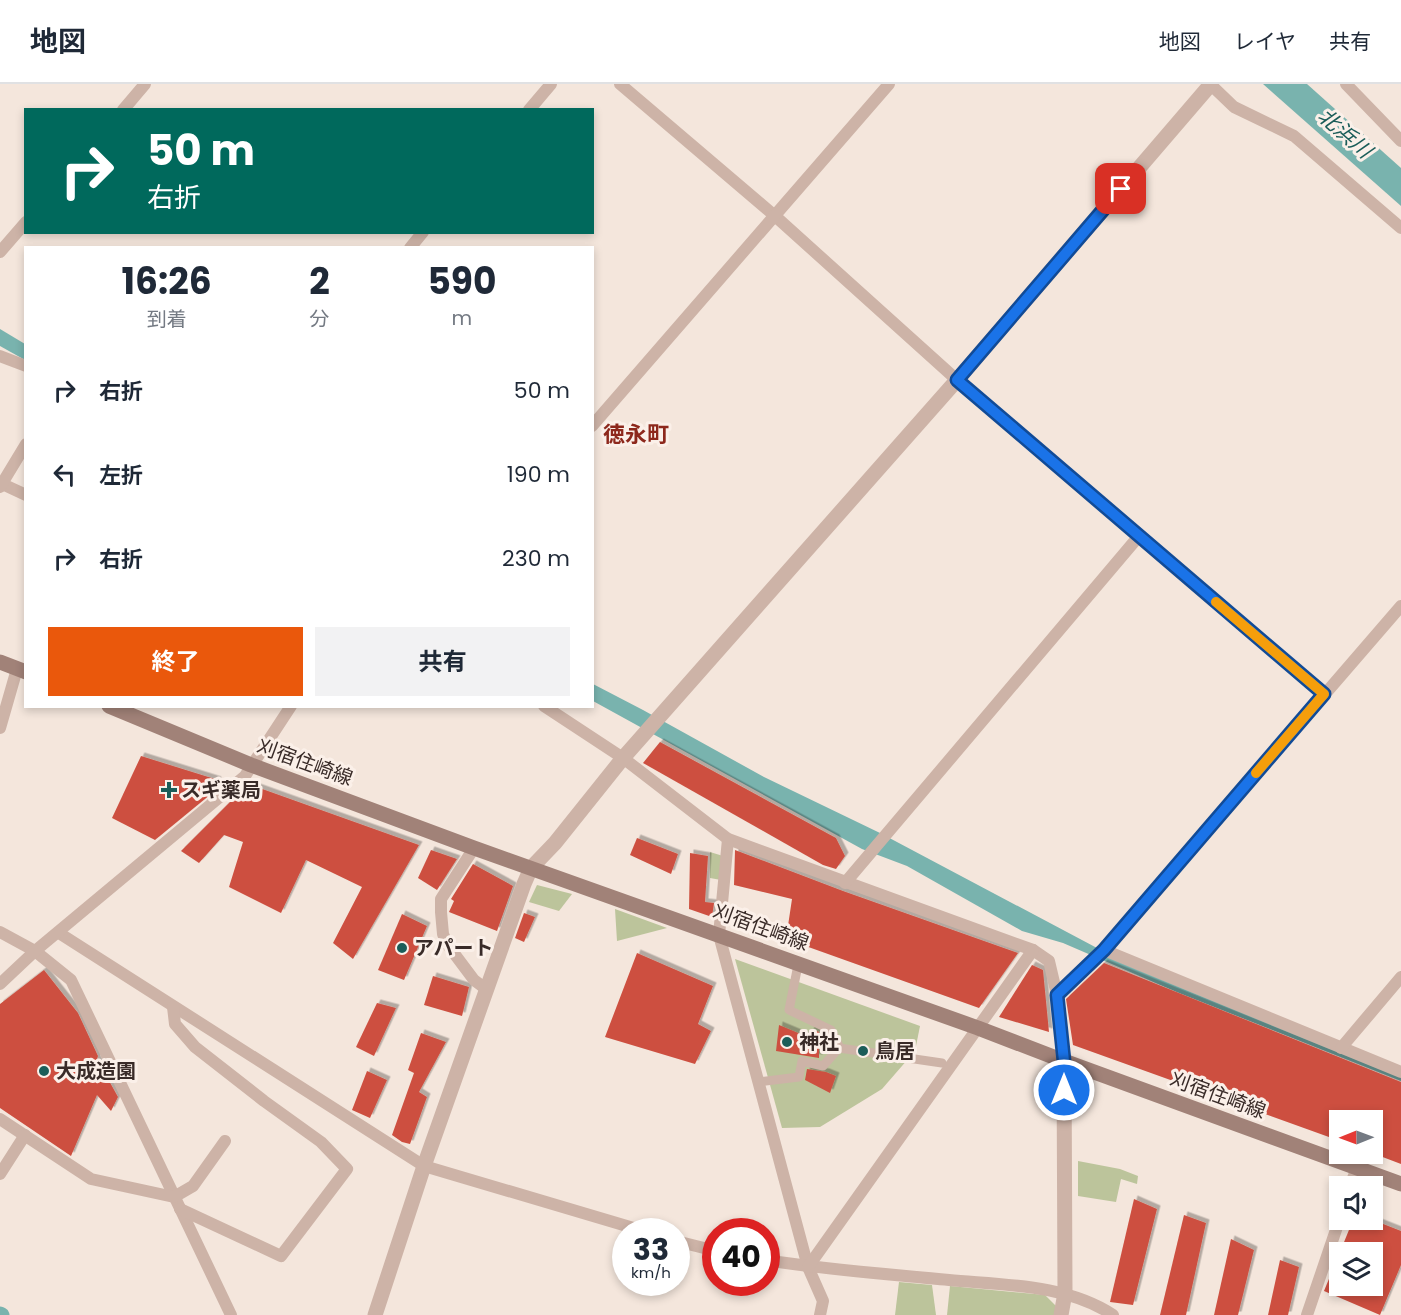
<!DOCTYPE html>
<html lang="ja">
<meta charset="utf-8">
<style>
:root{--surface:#fff;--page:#f2f2f3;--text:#1f2937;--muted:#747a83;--line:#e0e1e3;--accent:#ea580c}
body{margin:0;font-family:Poppins,"Noto Sans JP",sans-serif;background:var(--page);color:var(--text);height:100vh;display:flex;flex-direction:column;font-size:22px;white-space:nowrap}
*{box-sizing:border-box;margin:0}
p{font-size:20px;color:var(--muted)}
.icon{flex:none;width:33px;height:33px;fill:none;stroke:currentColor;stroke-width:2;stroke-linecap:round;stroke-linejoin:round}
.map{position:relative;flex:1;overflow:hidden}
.sheet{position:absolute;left:24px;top:162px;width:570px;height:462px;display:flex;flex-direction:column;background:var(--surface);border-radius:0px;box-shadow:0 3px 9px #0003}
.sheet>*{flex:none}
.banner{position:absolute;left:24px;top:24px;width:570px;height:126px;border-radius:0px;box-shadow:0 3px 9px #0003;background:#00695c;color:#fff;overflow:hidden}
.needle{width:39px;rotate:269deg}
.buttons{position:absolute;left:1329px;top:1026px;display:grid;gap:12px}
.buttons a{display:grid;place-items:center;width:54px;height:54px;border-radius:0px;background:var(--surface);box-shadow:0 3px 9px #0003;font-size:30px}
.speed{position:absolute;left:612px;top:1134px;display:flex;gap:12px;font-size:30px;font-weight:700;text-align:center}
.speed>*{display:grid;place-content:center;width:78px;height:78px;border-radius:50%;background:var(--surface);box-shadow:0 3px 9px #0003;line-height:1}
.speed small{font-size:15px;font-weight:400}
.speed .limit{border:9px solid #d22;background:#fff;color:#111}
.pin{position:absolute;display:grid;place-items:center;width:51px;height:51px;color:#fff;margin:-26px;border-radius:12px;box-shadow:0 3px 9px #0006}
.me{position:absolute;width:66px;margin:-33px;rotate:0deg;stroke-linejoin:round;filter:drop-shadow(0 0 4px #0008)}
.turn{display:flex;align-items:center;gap:21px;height:126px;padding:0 24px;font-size:27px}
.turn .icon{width:78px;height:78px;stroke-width:2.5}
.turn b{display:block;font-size:42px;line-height:51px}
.eta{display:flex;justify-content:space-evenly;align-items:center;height:102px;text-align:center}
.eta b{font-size:36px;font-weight:700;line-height:42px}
.action{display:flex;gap:12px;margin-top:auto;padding:12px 24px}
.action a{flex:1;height:69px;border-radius:0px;background:var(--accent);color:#fff;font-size:24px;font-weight:700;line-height:69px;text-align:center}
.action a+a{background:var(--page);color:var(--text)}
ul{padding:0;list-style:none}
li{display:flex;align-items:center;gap:18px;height:84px;padding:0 24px}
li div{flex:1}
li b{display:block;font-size:22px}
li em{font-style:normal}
header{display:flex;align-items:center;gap:36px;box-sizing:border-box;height:84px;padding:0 30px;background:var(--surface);border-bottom:2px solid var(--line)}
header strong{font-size:28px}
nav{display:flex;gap:33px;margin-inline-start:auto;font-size:21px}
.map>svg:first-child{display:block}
.green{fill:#bcc49b}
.water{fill:#79b3ae}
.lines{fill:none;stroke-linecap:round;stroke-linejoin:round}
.canal{stroke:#79b3ae;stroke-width:15}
.building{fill:#cd5040;filter:url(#shadow)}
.pedestrian{stroke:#cdb3a7;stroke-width:9}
.minor{stroke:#cdb3a7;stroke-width:12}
.tertiary{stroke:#cdb3a7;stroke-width:15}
.secondary{stroke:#a18278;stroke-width:15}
.route-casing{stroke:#114b97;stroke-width:15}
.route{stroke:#1a73e8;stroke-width:10}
.slow{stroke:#f59e0b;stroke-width:10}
.poi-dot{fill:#1b5d59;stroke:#fbf0e9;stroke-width:2}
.labels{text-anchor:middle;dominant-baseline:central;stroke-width:6;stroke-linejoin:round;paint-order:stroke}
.street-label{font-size:20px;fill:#392b28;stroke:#fbf0e9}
.poi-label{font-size:20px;font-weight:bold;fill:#392b28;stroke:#fbf0e9;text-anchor:start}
.water-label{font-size:21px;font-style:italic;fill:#1b5d59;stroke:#fbf0e9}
.quarter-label{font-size:22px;font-weight:bold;fill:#8d281c;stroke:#fbf0e9}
</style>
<header>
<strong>地図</strong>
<nav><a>地図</a><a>レイヤ</a><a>共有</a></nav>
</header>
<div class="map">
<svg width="1401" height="1231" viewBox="0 0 1401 1231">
<defs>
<filter id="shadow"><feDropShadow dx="3.5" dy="-3.5" stdDeviation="0" flood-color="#0004"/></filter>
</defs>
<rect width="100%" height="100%" fill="#f4e6dc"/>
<g class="green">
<polygon points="710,768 723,772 721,796 710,794"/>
<polygon points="537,801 572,810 559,827 529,818"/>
<polygon points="615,825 667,844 617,857"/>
<polygon points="735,875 920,942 915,967 882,1005 820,1043 782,1044"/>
<polygon points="1078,1077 1120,1085 1138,1092 1137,1100 1121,1095 1116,1118 1078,1112"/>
<polygon points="899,1198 932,1201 936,1231 895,1231"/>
<polygon points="950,1202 1045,1211 1057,1223 1055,1231 947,1231"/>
</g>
<g class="water">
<polygon points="1263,0 1307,0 1401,84 1401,122"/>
<polygon points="0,245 25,260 25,276 0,262"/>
<polygon points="593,600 643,626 764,693 880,749 1097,864 1401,989 1401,997 1179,909 1063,859 1022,847 907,782 862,765 593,617"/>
</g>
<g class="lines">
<polyline class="canal" points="0,1230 2,1231"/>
</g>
<g class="building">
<polygon points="660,658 836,754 845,772 836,785 823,781 643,679"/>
<polygon points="141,672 218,696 211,710 155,756 112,734"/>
<polygon points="248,700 419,761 353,875 333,859 362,803 306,776 281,829 229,803 243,758 224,751 199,779 181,767"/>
<polygon points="637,754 678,770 671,790 630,771"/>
<polygon points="431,766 457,775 437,806 418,794"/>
<polygon points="735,766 843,807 1018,869 979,924 786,855 792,815 734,801"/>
<polygon points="690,769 708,772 705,818 714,819 712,833 689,825"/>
<polygon points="473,780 513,802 497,847 449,828 454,817 451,815"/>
<polygon points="524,829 535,833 524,858 515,854"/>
<polygon points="402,830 427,842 404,896 378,886"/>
<polygon points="637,869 713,902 698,940 711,947 695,980 605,953"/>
<polygon points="1104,879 1401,998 1401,1080 1372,1069 1372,1036 1340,1036 1340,1057 1073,961 1066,915"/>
<polygon points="1032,881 1043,886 1049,948 999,933"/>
<polygon points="44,886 78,929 98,972 97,975 118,1013 111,1027 97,1011 71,1072 0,1024 0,920"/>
<polygon points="433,892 469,903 462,932 424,921"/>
<polygon points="377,919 396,924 374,972 356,963"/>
<polygon points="779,941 803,951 803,950 810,952 811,945 819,948 819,974 776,967"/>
<polygon points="421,949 446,958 419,1008 427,1013 410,1060 402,1058 392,1051 414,989 408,986"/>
<polygon points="807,985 826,988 836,992 830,1009 805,996"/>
<polygon points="367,987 387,996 370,1034 352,1026"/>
<polygon points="1134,1115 1157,1125 1133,1221 1110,1218"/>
<polygon points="1184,1131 1206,1139 1186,1231 1160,1231"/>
<polygon points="1353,1136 1373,1136 1401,1147 1401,1181 1380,1231 1324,1207 1338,1173 1340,1202 1372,1202 1372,1168 1340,1168"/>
<polygon points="1231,1155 1254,1166 1238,1231 1214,1231"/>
<polygon points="1280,1176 1299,1183 1288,1231 1268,1231"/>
</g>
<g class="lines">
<g class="pedestrian">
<polyline points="797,886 789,926 831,946 840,964"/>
<polyline points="758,998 799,993 802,977 823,982 839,964 942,979"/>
</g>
<g class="minor">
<polyline points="620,0 775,132 957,296 1324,610"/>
<polyline points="1210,0 1234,23 1294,52 1401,144"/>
<polyline points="1346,0 1401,57"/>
<polyline points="123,26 145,0"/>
<polyline points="529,26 551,0"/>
<polyline points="410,164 423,148"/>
<polyline points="0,168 26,138"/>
<polyline points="0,272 26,282"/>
<polyline points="592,342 889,0"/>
<polyline points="0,399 26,411"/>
<polyline points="0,403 26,360"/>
<polyline points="544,622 623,674 728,755 1033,866 1049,877 1057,911 1064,977"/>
<polyline points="0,644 17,585"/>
<polyline points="728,755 719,851 808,1183 823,1217 820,1231"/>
<polyline points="474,764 441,815 441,828 443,850 447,860 474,896 486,905"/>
<polyline points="845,799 1139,452"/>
<polyline points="0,848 35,867 71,896 231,1231"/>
<polyline points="59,849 424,1082 647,1148"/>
<polyline points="1104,866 1401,988"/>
<polyline points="0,900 35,867 245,692 291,622"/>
<polyline points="1057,911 1104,866 1401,522"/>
<polyline points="173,923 175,940 195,963 264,1017 321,1058 347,1085 281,1172 180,1125"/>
<polyline points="1341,964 1401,893"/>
<polyline points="0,1035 91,1095 174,1113 193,1102 225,1057"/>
<polyline points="0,1090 25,1051"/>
<polyline points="1350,1102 1357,1084"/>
<polyline points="676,1157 716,1167"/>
<path d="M766 1176C827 1186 888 1190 949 1196 1003 1201 1066 1200 1113 1231"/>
<polyline points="808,1183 1033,866"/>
<polyline points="1307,1231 1340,1134"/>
</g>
<g class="tertiary">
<polyline points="375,1231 424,1082 524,800 531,784 555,759 623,674 957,296 1211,0"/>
<polyline points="1061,1231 1065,1209 1064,977"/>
</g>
<g class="secondary">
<polyline points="0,578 26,588"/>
<polyline points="109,622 251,681 474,764 978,944 1064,977 1401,1100"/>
</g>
</g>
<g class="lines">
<defs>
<polyline id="route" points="1064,1006 1064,977 1057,911 1104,866 1324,610 957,296 1121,105"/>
</defs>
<use href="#route" class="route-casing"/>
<use href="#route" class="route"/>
<polyline class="slow" points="1216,518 1324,610 1256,689"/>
</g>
<g class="poi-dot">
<path d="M166 697h6v6h6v6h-6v6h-6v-6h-6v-6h6z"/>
<circle cx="402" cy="864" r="6"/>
<circle cx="787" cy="958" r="6"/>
<circle cx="863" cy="967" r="6"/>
<circle cx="44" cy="987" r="6"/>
</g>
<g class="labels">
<g class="street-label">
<text transform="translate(305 678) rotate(20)">刈宿住崎線</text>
<text transform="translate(761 843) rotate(20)">刈宿住崎線</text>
<text transform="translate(1218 1011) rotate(20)">刈宿住崎線</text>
</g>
<g class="poi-label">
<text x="181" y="706">スギ薬局</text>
<text x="414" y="864">アパート</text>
<text x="799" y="958">神社</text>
<text x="875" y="967">鳥居</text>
<text x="56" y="987">大成造園</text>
</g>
<g class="water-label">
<text transform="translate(1345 49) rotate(41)">北浜川</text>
</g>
<g class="quarter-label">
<text x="636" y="350">徳永町</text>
</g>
</g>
</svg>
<div class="buttons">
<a><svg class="needle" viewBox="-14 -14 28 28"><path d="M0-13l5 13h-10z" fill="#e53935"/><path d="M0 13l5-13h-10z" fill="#747a83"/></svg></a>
<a><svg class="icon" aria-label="sound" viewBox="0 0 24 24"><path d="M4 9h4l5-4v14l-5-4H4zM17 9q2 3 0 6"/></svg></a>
<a><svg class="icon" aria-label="layers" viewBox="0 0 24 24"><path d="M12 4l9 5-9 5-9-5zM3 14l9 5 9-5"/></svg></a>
</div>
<div class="speed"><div>33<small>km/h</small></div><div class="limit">40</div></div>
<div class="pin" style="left:1121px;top:105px;background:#d93025"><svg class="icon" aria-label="arrive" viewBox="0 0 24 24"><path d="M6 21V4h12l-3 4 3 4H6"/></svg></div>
<svg class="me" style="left:1064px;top:1006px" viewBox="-20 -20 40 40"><circle r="17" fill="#1a73e8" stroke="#fff" stroke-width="3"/><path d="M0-11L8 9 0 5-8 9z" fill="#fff"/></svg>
<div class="banner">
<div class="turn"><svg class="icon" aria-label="right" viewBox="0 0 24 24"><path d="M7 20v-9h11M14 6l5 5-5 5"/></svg><div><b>50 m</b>右折</div></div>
</div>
<section class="sheet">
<div class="eta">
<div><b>16:26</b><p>到着</p></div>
<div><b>2</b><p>分</p></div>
<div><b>590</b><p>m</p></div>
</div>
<ul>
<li><svg class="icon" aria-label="right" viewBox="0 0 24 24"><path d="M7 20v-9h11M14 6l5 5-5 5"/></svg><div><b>右折</b></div><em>50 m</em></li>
<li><svg class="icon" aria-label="left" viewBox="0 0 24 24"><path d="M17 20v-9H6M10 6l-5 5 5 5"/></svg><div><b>左折</b></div><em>190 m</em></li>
<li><svg class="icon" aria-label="right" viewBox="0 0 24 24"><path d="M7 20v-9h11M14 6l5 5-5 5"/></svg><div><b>右折</b></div><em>230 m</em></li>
</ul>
<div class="action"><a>終了</a><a>共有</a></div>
</section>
</div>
